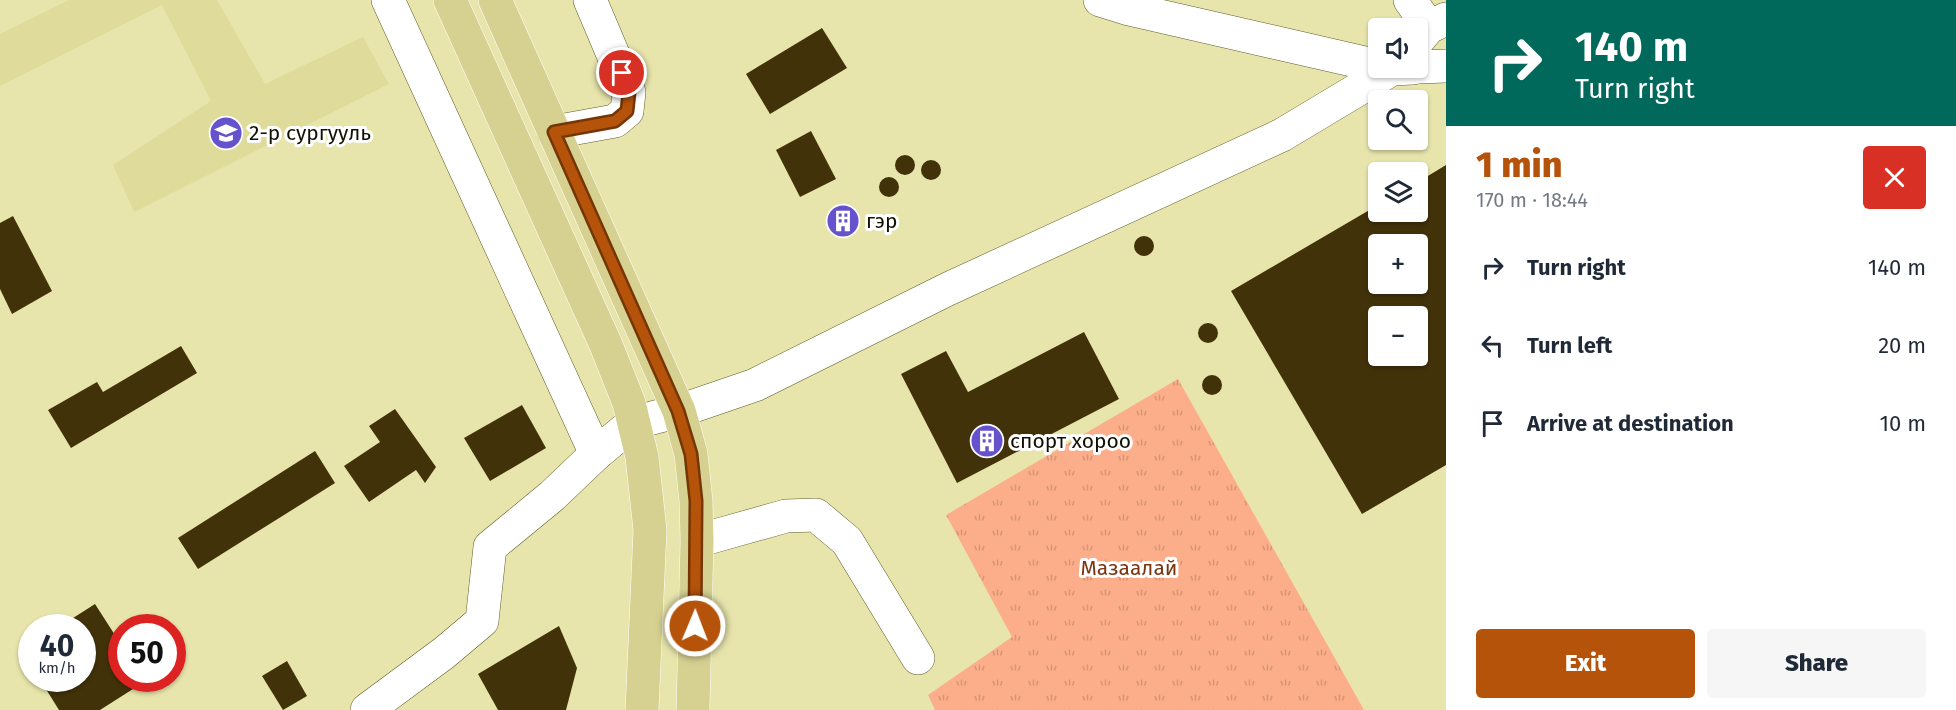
<!DOCTYPE html>
<meta charset="utf-8">
<style>
:root{--surface:#fff;--page:#f6f6f7;--text:#1f2937;--muted:#747a83;--accent:#b45309}
body{margin:0;font-family:"Fira Sans",sans-serif;background:var(--page);color:var(--text);height:100vh;display:flex;flex-direction:column;font-size:22px;white-space:nowrap}
*{box-sizing:border-box;margin:0}
p{font-size:20px;color:var(--muted)}
.icon{flex:none;width:33px;height:33px;fill:none;stroke:currentColor;stroke-width:2;stroke-linecap:round;stroke-linejoin:round}
.map{position:relative;flex:1;overflow:hidden}
.panel{display:flex;flex-direction:column;background:var(--surface);width:510px}
.panel>*{flex:none}
.hud{background:#00695c;color:#fff;overflow:hidden}
.fabs{position:absolute;left:1368px;top:18px;display:grid;gap:12px}
.fabs a{display:grid;place-items:center;width:60px;height:60px;border-radius:6px;background:var(--surface);box-shadow:0 2px 4px #0004;font-size:30px}
.speed{position:absolute;left:18px;top:614px;display:flex;gap:12px;font-size:30px;font-weight:700;text-align:center}
.speed>*{display:grid;place-content:center;width:78px;height:78px;border-radius:50%;background:var(--surface);box-shadow:0 2px 4px #0004;line-height:1}
.speed small{font-size:15px;font-weight:400}
.speed .limit{border:9px solid #d22;background:#fff;color:#111}
.pin{position:absolute;display:grid;place-items:center;width:51px;height:51px;color:#fff;margin:-26px;border:3px solid #fff;border-radius:50%;box-shadow:0 2px 6px #0007}
.me{position:absolute;width:66px;margin:-33px;rotate:1deg;stroke-linejoin:round;filter:drop-shadow(0 0 4px #0008)}
.turn{display:flex;align-items:center;gap:21px;height:126px;padding:0 30px;font-size:27px}
.turn .icon{width:78px;height:78px;stroke-width:2.5}
.turn b{display:block;font-size:42px;line-height:51px}
.round{display:grid;place-items:center;flex:none;width:63px;height:63px;border-radius:6px;background:var(--page)}
.headline{display:flex;align-items:center;justify-content:space-between;height:102px;padding:0 30px}
h1{font-size:36px;font-weight:800;line-height:45px;color:var(--accent)}
.cta{display:flex;gap:12px;margin-top:auto;padding:12px 30px}
.cta a{flex:1;height:69px;border-radius:6px;background:var(--accent);color:#fff;font-size:24px;font-weight:800;line-height:69px;text-align:center}
.cta a+a{background:var(--page);color:var(--text)}
ul{padding:0;list-style:none}
li{display:flex;align-items:center;gap:18px;height:78px;padding:0 30px}
li div{flex:1}
li b{display:block;font-size:22px}
li em{font-style:normal}
main{display:flex;flex:1;min-height:0}
.map>svg:first-child{display:block}
.built{fill:#dedb9b}
.park{fill:url(#park-tufts)}
.building{fill:#42320a;fill-rule:evenodd}
.lines{fill:none;stroke-linecap:round;stroke-linejoin:round}
.minor-casing{stroke:#5f5c26;stroke-width:34}
.major-casing{stroke:#fff;stroke-width:34}
.minor{stroke:#fff;stroke-width:33}
.major{stroke:#d6d191;stroke-width:33}
.route-casing{stroke:#753606;stroke-width:15}
.route{stroke:#b45309;stroke-width:10}
.labels{text-anchor:middle;dominant-baseline:central;stroke-width:6;stroke-linejoin:round;paint-order:stroke}
.poi-label{font-size:21px;fill:#121000;stroke:#fff;text-anchor:start}
.park-label{font-size:21px;fill:#7b3610;stroke:#fff}
</style>
<main>
<div class="map">
<svg width="1446" height="710" viewBox="0 0 1446 710">
<defs>
<pattern id="park-tufts" width="24" height="20" patternUnits="userSpaceOnUse" patternTransform="scale(1.5)"><rect width="24" height="20" fill="#fcae8a"/><path d="M3 7l-1-3M5 7V3M7 7l1-3M15 17l-1-3M17 17v-4M19 17l1-3" fill="none" stroke="#d79575"/></pattern>
</defs>
<rect width="100%" height="100%" fill="#e8e5ac"/>
<polygon class="built" points="69,0 217,0 265,84 363,37 389,84 134,212 113,165 211,101 162,5 0,86 0,34"/>
<polygon class="park" points="1178,379 1364,710 935,710 928,695 1012,637 946,515"/>
<g class="building">
<polygon points="822,28 847,68 770,114 746,74"/>
<polygon points="811,131 836,179 800,197 776,150"/>
<circle cx="905" cy="165" r="10"/>
<circle cx="931" cy="170" r="10"/>
<path d="M1446 165V465L1362 514 1231 291 1378 205V212H1418V182ZM1378 244H1418V284H1378ZM1378 316H1418V356H1378Z"/>
<circle cx="889" cy="187" r="10"/>
<circle cx="843" cy="221" r="10"/>
<polygon points="13,216 52,291 12,314 0,289 0,223"/>
<circle cx="1144" cy="246" r="10"/>
<circle cx="1208" cy="333" r="10"/>
<polygon points="1084,332 1119,399 957,483 901,374 946,351 968,392"/>
<polygon points="181,346 197,373 71,448 48,410 97,382 103,392"/>
<circle cx="1212" cy="385" r="10"/>
<polygon points="522,405 546,448 490,481 464,438"/>
<polygon points="395,409 436,467 425,483 416,470 369,502 344,466 380,442 369,426"/>
<polygon points="315,451 335,483 198,569 178,538"/>
<polygon points="95,604 122,646 122,678 142,678 144,682 100,710 59,710 39,678 82,678 82,627 59,627"/>
<polygon points="559,626 577,668 566,710 498,710 478,674"/>
<polygon points="32,644 32,667 21,651"/>
<polygon points="287,661 307,696 283,710 262,676"/>
</g>
<g class="lines">
<defs>
<g id="minor">
<polyline points="388,0 596,454"/>
<polyline points="1100,0 1129,9 1378,66"/>
<polyline points="1410,0 1429,27"/>
<polyline points="1418,40 1429,27 1446,19"/>
<polyline points="1418,67 1446,66"/>
<polyline points="554,132 615,121 627,111 629,92 590,0"/>
<polyline points="697,541 786,516 816,515 847,541 918,658"/>
<polyline points="367,710 444,653 482,621 490,547 552,496 596,454 633,423 679,411 755,385 948,289 1282,135 1392,69 1413,68"/>
</g>
<g id="major">
<polyline points="450,0 606,345 629,403 642,457 650,530 642,710"/>
<polyline points="495,0 679,411 691,454 696,501 697,541 693,710"/>
</g>
</defs>
<use href="#minor" class="minor-casing"/>
<use href="#major" class="major-casing"/>
<use href="#minor" class="minor"/>
<use href="#major" class="major"/>
</g>
<g class="lines">
<defs>
<polyline id="route" points="622,73 629,92 627,111 615,121 554,132 678,411 691,454 696,501 695,626"/>
</defs>
<use href="#route" class="route-casing"/>
<use href="#route" class="route"/>
</g>
<defs>
<symbol id="school-disc" viewBox="-11 -11 22 22"><circle r="9.5" fill="#6652cc" stroke="#fff"/><path d="M0-5L7-2L0 1L-7-2ZM-4 1L0 2.5L4 1V4Q0 6-4 4Z" fill="#fff"/></symbol>
<symbol id="building-disc" viewBox="-11 -11 22 22"><circle r="9.5" fill="#6652cc" stroke="#fff"/><path d="M-4-6H4V6H1V3H-1V6H-4ZM-2.5-4.3h1.7v1.8h-1.7ZM.8-4.3h1.7v1.8H.8ZM-2.5-1h1.7V.8h-1.7ZM.8-1h1.7V.8H.8Z" fill="#fff"/></symbol>
</defs>
<g fill-rule="evenodd">
<use href="#school-disc" x="207" y="114" width="38" height="38"/>
<use href="#building-disc" x="824" y="202" width="38" height="38"/>
<use href="#building-disc" x="968" y="422" width="38" height="38"/>
</g>
<g class="labels">
<g class="poi-label">
<text x="249" y="133">2-р сургууль</text>
<text x="866" y="221">гэр</text>
<text x="1010" y="441">спорт хороо</text>
</g>
<g class="park-label">
<text x="1129" y="568">Мазаалай</text>
</g>
</g>
</svg>
<div class="fabs">
<a><svg class="icon" aria-label="sound" viewBox="0 0 24 24"><path d="M4 9h4l5-4v14l-5-4H4zM17 9q2 3 0 6"/></svg></a>
<a><svg class="icon" aria-label="search" viewBox="0 0 24 24"><circle cx="10" cy="10" r="6"/><path d="M15 15l6 6"/></svg></a>
<a><svg class="icon" aria-label="layers" viewBox="0 0 24 24"><path d="M12 4l9 5-9 5-9-5zM3 14l9 5 9-5"/></svg></a>
<a>+</a>
<a>−</a>
</div>
<div class="speed"><div>40<small>km/h</small></div><div class="limit">50</div></div>
<div class="pin" style="left:622px;top:73px;background:#d93025"><svg class="icon" aria-label="arrive" viewBox="0 0 24 24"><path d="M6 21V4h12l-3 4 3 4H6"/></svg></div>
<svg class="me" style="left:695px;top:626px" viewBox="-20 -20 40 40"><circle r="17" fill="#b45309" stroke="#fff" stroke-width="3"/><path d="M0-11L8 9 0 5-8 9z" fill="#fff"/></svg>
</div>
<section class="panel">
<div class="hud">
<div class="turn"><svg class="icon" aria-label="right" viewBox="0 0 24 24"><path d="M7 20v-9h11M14 6l5 5-5 5"/></svg><div><b>140 m</b>Turn right</div></div>
</div>
<div class="headline"><div><h1>1 min</h1><p>170 m · 18:44</p></div><a class="round" style="background:#d93025;color:#fff"><svg class="icon" aria-label="close" viewBox="0 0 24 24"><path d="M6 6l12 12M18 6L6 18"/></svg></a></div>
<ul>
<li><svg class="icon" aria-label="right" viewBox="0 0 24 24"><path d="M7 20v-9h11M14 6l5 5-5 5"/></svg><div><b>Turn right</b></div><em>140 m</em></li>
<li><svg class="icon" aria-label="left" viewBox="0 0 24 24"><path d="M17 20v-9H6M10 6l-5 5 5 5"/></svg><div><b>Turn left</b></div><em>20 m</em></li>
<li><svg class="icon" aria-label="arrive" viewBox="0 0 24 24"><path d="M6 21V4h12l-3 4 3 4H6"/></svg><div><b>Arrive at destination</b></div><em>10 m</em></li>
</ul>
<div class="cta"><a>Exit</a><a>Share</a></div>
</section>
</main>
